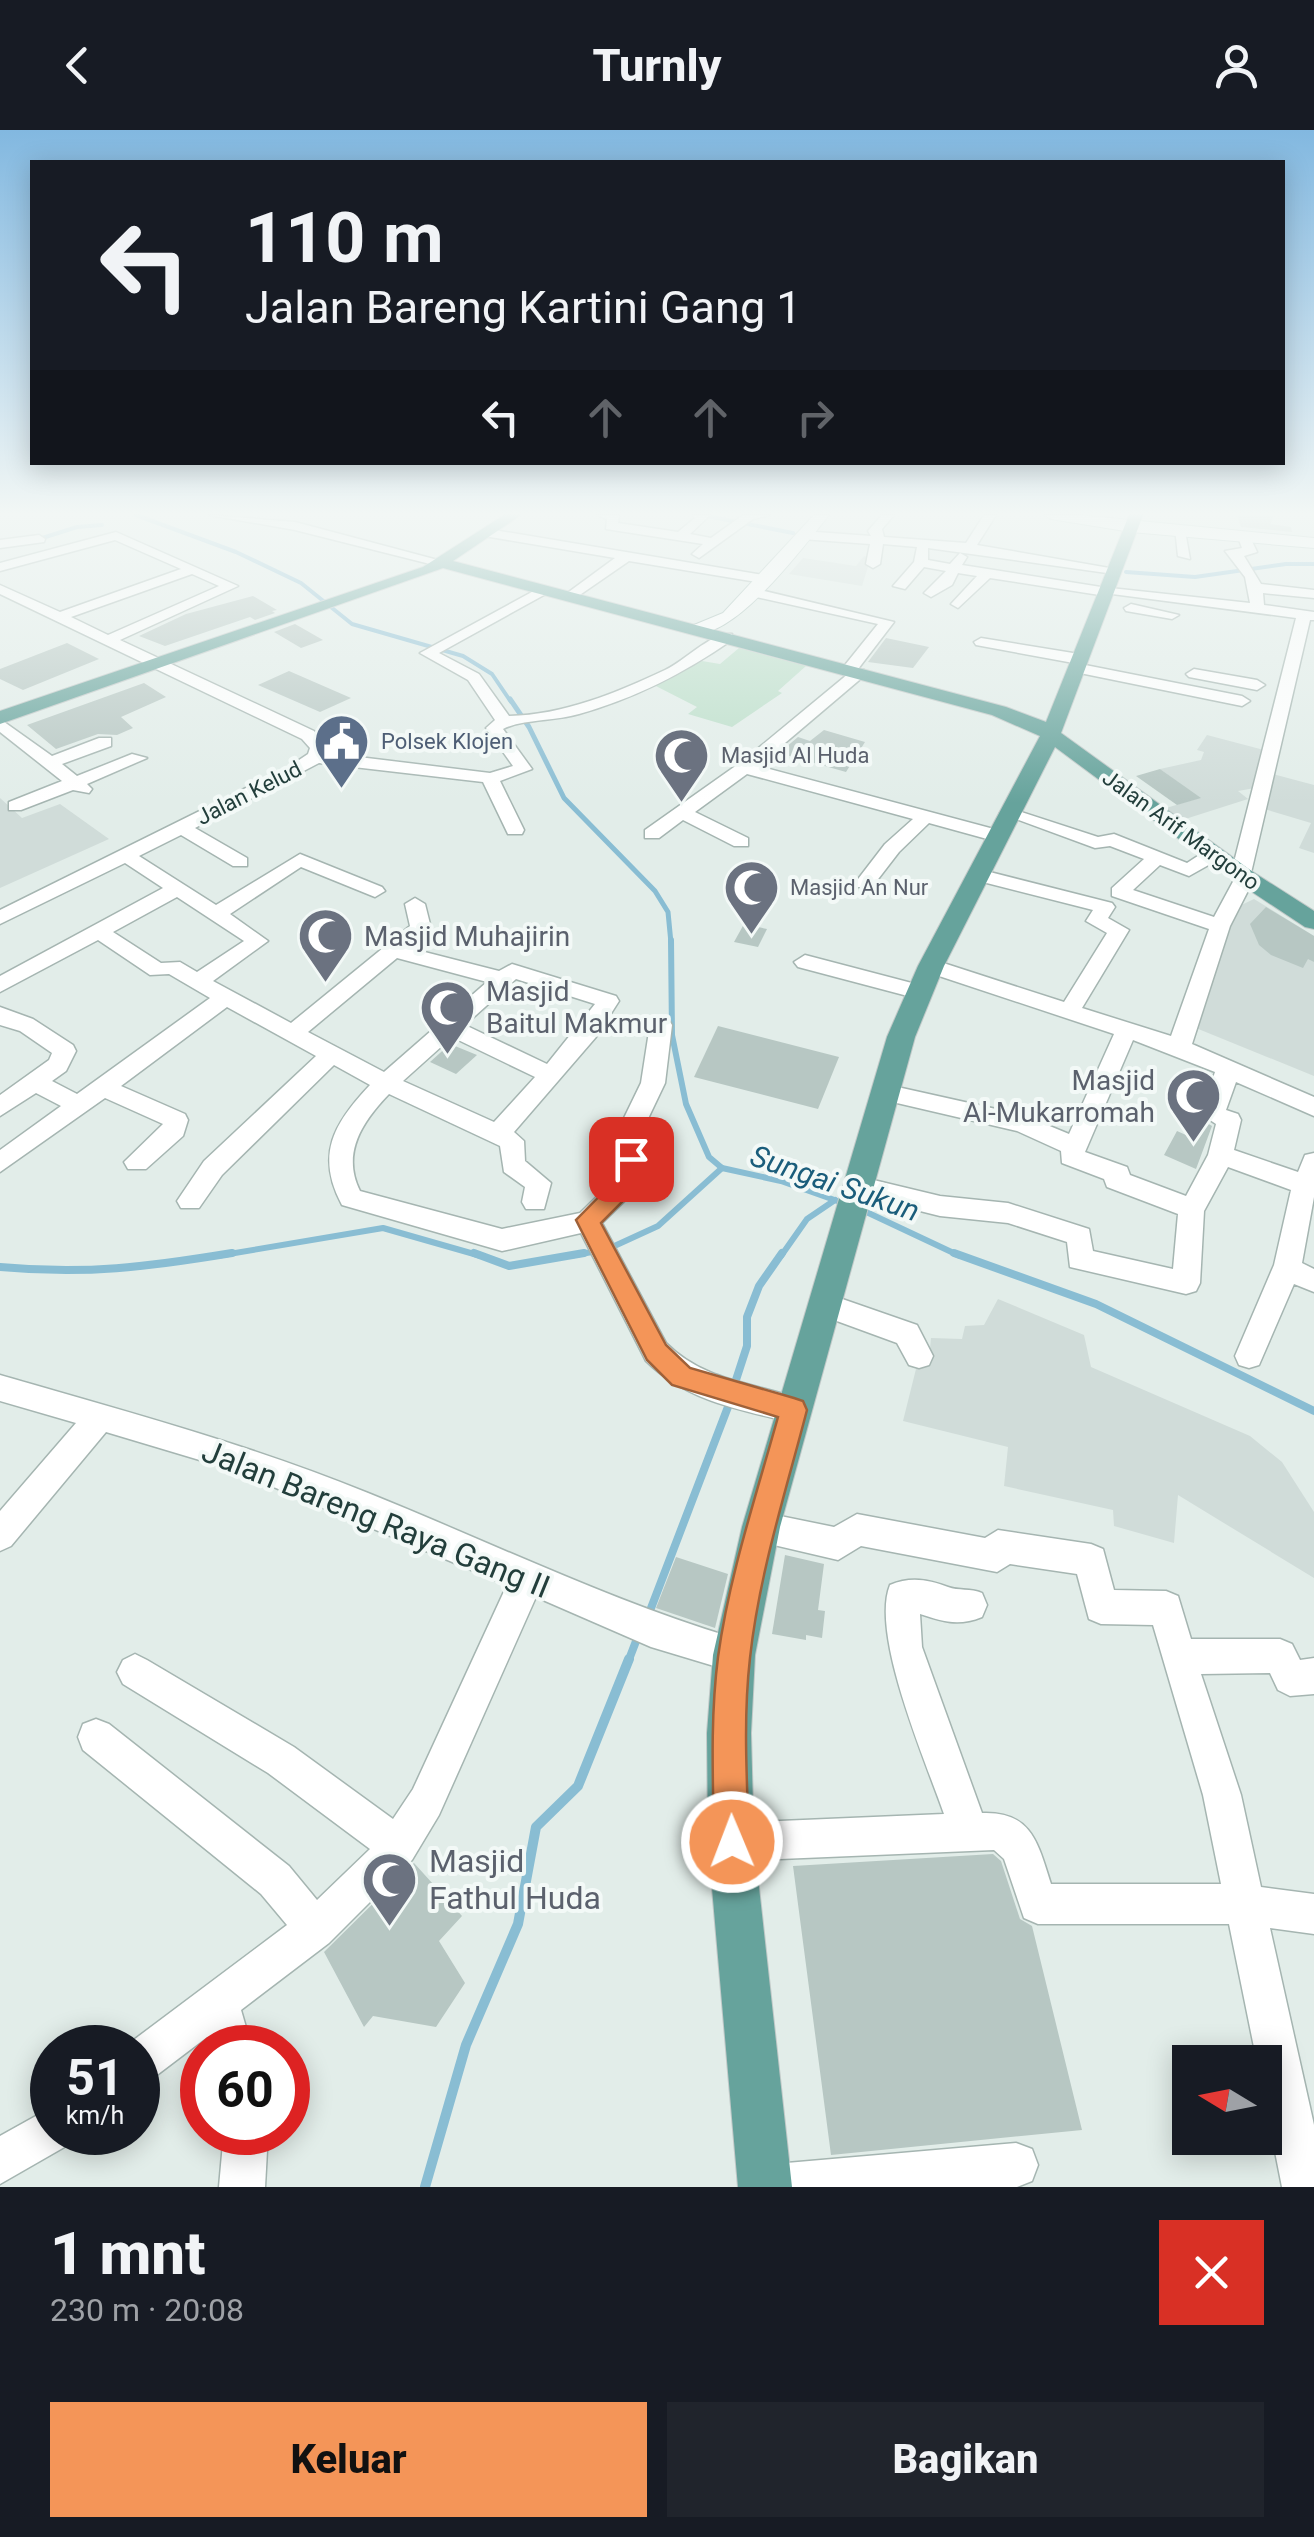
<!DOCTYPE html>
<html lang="id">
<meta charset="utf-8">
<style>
:root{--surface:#171b24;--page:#20242c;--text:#f1f3f6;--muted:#9ea1a6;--accent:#f49558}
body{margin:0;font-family:Roboto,sans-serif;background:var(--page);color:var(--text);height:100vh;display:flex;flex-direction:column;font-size:38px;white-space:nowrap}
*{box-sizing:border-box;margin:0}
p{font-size:32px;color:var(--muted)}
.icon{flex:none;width:55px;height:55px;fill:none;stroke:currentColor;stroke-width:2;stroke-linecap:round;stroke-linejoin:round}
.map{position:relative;height:2057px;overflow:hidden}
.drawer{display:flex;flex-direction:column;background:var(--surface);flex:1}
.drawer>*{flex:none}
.hud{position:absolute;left:30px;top:30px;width:1255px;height:305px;border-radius:0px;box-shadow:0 5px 25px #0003;background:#171b24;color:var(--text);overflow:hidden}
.needle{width:65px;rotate:280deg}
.buttons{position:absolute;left:1172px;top:1915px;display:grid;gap:20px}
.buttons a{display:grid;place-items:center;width:110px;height:110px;border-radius:0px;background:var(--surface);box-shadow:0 5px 25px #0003;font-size:50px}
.speed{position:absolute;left:30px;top:1895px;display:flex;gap:20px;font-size:50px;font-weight:700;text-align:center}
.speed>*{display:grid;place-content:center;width:130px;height:130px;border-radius:50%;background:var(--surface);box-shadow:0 5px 25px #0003;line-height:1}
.speed small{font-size:25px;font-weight:400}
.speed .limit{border:15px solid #d22;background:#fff;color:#111}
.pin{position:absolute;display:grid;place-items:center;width:85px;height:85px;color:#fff;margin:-42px;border-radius:20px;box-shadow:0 5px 15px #0006}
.me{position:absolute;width:110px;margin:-55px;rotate:359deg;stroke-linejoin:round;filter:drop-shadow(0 0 8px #0008)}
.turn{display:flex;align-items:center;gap:35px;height:210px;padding:0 50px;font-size:45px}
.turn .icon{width:130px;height:130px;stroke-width:2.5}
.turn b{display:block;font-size:70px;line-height:85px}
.lanes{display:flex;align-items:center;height:95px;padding:0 50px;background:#0003;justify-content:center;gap:50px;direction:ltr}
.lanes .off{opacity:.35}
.round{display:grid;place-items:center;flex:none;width:105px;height:105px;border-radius:0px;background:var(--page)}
.headline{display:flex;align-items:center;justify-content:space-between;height:170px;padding:0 50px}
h1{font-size:60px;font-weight:800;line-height:75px}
.action{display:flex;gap:20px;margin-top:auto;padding:20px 50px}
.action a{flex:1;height:115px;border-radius:0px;background:var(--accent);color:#111;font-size:40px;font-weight:800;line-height:115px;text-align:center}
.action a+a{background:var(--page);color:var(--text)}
header{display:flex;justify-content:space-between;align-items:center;height:130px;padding:0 50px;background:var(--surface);font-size:45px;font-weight:800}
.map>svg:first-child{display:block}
.built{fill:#d0dcd9}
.green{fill:#bbdec9}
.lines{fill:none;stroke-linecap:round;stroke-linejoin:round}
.stream-far4{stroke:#89bdd3;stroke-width:4}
.stream-far3{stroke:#89bdd3;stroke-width:5}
.stream-far2{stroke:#89bdd3;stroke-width:6}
.stream-far1{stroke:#89bdd3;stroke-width:8}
.stream{stroke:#89bdd3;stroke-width:10}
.building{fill:#b7c7c3}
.street-casing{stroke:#a5b5b1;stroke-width:3}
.secondary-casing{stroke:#a0b9b3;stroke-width:2}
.primary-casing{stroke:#c1c9c8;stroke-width:2}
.street{fill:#fff;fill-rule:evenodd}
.secondary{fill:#fff;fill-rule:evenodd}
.primary{fill:#66a39c;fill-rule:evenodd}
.route{fill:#f49558;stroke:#9f6139;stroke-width:2.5}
.labels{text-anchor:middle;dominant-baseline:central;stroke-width:8;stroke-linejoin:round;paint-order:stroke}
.far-service-label{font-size:22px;fill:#4e5e75;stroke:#f3f9f7;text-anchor:start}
.far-worship-label{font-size:22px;fill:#5b616d;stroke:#f3f9f7;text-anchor:start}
.far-street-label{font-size:22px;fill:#223e3b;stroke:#f3f9f7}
.worship-label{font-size:28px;fill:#5b616d;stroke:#f3f9f7;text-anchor:start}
.water-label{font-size:30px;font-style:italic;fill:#1a5d7b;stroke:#f3f9f7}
.near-street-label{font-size:32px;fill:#223e3b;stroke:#f3f9f7}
.near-worship-label{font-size:32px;fill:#5b616d;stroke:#f3f9f7;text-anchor:start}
</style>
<header><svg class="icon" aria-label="back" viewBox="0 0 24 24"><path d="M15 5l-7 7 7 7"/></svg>Turnly<svg class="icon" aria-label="person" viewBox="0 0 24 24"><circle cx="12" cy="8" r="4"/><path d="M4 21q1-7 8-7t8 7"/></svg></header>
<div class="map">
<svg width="1314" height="2057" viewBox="0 0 1314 2057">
<rect width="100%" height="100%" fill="#e2ede9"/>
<g class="built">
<polygon points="864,426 871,427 862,456 789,444 803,428 856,436"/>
<polygon points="1207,605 1264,620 1255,658 1238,661 1248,669 1179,691 1163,679 1199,668 1160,639 1201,630 1204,622 1197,620"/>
<polygon points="1269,643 1314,655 1314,723 1299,718 1311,693 1261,678"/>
<polygon points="0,668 22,688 60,674 109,709 0,758"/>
<polygon points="1254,769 1314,806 1314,946 1191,896 1231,780"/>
<polygon points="998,1169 1084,1205 1091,1237 1250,1306 1282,1332 1314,1382 1314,1448 1178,1365 1174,1413 1114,1396 1113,1380 1004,1356 1008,1317 903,1291 916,1239 929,1230 931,1208 962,1209 965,1196 984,1195"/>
</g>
<polygon class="green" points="739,518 806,536 778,561 782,563 732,597 688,584 697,577 650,553 702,531 720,534"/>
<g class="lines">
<g class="stream-far4">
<polyline points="136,385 236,422 301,453 352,494 463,526 492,544 511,572"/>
<polyline points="702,385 793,403"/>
<polyline points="36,410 77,397 102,395"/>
<polyline points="1126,442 1195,447 1286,434 1314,434"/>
</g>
<polyline class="stream-far3" points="510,569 529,597 564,668 655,761 668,782 671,813"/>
<g class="stream-far2">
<polyline points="671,810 672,905 686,974 709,1027 722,1038 781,1051 843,1073"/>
<polyline points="860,1079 960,1126"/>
<polyline points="610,1118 658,1096 722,1038"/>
<polyline points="217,1126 383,1098 481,1126"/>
<polyline points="569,1126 598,1121"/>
<polyline points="781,1126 807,1089 835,1070"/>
</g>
<g class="stream-far1">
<polyline points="474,1123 509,1136 584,1123"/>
<polyline points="954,1123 1096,1174 1314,1281"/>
<path d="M0 1137C86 1145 147 1137 232 1123"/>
<polyline points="734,1256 747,1216 747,1187 759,1156 782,1123"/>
<polyline points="648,1486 731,1269"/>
<polyline points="628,1532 638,1506"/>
</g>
<polyline class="stream" points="425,2057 466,1915 518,1794 536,1697 578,1656 629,1529"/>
</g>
<g class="building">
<polygon points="1237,385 1274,385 1270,394 1291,397 1292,402 1241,397"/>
<polygon points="253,466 277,480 272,481 275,483 255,490 250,487 165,516 139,506 186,484"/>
<polygon points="295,494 323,510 301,518 274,502"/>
<polygon points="886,508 929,517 913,538 868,532"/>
<polygon points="67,513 99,529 23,560 0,549 0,539"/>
<polygon points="289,541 351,568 320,582 258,555"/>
<polygon points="144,553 166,567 121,587 133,598 117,605 98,604 56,619 27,595"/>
<polygon points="824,600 865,612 846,642 779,623 798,607 810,611"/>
<polygon points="1160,639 1201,668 1177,675 1136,646"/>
<polygon points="1266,777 1314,806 1314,832 1308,829 1303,838 1271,825 1259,815 1250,794"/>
<polygon points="744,794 767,799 758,817 734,812"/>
<polygon points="718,896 839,927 818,979 694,947"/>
<polygon points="450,914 477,925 456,944 430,932"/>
<polygon points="1207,993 1212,996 1196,1039 1164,1025 1177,1001 1197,1010"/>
<polygon points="785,1425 824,1434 818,1480 825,1481 822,1508 806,1505 806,1510 772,1504"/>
<polygon points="676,1427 728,1444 715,1498 656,1478"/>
<polygon points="993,1724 1001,1731 1020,1789 1032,1796 1082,2000 831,2025 793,1736"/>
<polygon points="414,1733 462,1786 439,1811 465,1853 436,1897 373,1886 364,1897 324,1822"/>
</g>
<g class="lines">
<defs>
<g id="street">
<polygon points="209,385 295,392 449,433 442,437 295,400"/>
<polygon points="597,385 619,385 618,393 678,402 695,388 693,385 710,385 690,404 711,408 743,385 770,385 753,389 699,428 692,424 703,414 606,399 607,389"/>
<path d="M882 385H894L882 399 884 407 966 413 984 385H996L977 415 1121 440 1114 444 928 418V430L950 434 960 423 967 427 962 435 1101 457 1250 473 1245 447 1225 421 1242 418 1238 407 1244 403 1250 407 1257 422 1244 426 1261 454 1314 460V468L1263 463 1264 475 1314 482V490H1310L1251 743 1255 747 1230 796 1192 914 1314 967V986L1236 952 1226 980 1238 984 1241 990 1234 1020 1298 1042 1305 1025 1314 1023V1067L1302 1133 1314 1139V1162L1294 1154 1259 1235 1249 1238 1239 1235 1235 1226 1274 1135 1291 1060 1228 1037 1204 1081 1200 1153 1196 1161 1186 1164 1070 1137 1067 1112 1008 1093 940 1086 852 1064 848 1057 852 1050 861 1047 940 1066 1008 1073 1089 1099 1093 1121 1173 1139 1178 1084 1107 1057 1104 1049 1062 1033 1061 1021 1017 1001 884 970 872 962 884 954 1023 985 1069 1004 1114 904 924 841 920 836 931 829 1064 872 1107 803 1086 791 1093 780 971 749 968 745 978 739 1112 773 1115 777 1108 788 1129 800 1082 878 1171 906 1209 799 1112 766V758L1144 729 1110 716 1095 718 1000 683 1009 678 1098 707 1114 704 1187 733 1207 720H1221V728L1189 746 1160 735 1133 760 1214 787 1235 748 1231 744 1296 488 1112 464 1106 466 990 448 958 478 951 474 977 446 958 443 952 455 931 467 924 463 946 441 924 437 905 459 893 456 914 432 917 417 883 414 880 434 873 438 866 434 870 414 802 409 796 405 802 401 871 406 868 401ZM1133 910 1215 942 1201 984 1216 994 1208 1025 1186 1066 1130 1045 1127 1037 1085 1022Z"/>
<polygon points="1175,398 1185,401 1190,429 1178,426"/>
<polygon points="488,399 763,445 770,449 763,453 629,431 571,471 564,467 566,464 615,428 484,406 482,403"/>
<path d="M116 402 238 456 120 510 314 601 327 618 326 623 490 643 513 636 486 598 495 590 468 550 420 523 541 457 553 460 439 523 479 544 509 586C563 585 616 563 665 540 685 531 711 502 732 504V510C684 543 636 568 579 584 556 591 523 589 503 599L532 639 500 651 524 700 522 704H508L483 652 319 633 195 698 247 728V736H233L181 705 139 726 216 775 300 724 382 757 385 761 375 767 301 737 230 784 268 811 213 851 291 893 410 796 405 774 415 768 425 774 431 798 409 818 499 841 512 834 616 866 619 871 596 907 514 1002 524 1011 525 1031 551 1053 544 1079H526L522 1072 525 1057 504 1042 500 1016 389 964C363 991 341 1023 360 1061L502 1099 580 1083 620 1044 622 1036 608 1021 641 953 650 895 661 888 669 890 672 895 665 953 634 1018 648 1033 641 1055 602 1093 666 1213C706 1253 755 1252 805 1271L809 1280 805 1289 794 1293C741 1280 686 1271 646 1231L581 1103 502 1121 342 1075C315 1025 334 993 370 955L334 935 222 1045 199 1078H181L177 1071 204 1031 316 926 227 877 121 956 185 984 188 990 183 1006 146 1039H128L124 1032 163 994 105 968 0 1042V1020L61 976 36 963 0 986V965L49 930 52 923 20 901 0 895V877L33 889 73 915 76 921 66 941 52 951 77 964 210 868 169 844 150 845 98 810 0 862V846L163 758 125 733 0 794V780L290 636 308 624 310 618 302 609 0 464V455L60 482 181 439 115 410 0 441V433ZM192 444 219 456 108 505 71 487ZM177 767 244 811 197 842 180 832 161 833 113 802ZM397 828 487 852 384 942 308 902ZM516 849 595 874 547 934 465 895ZM452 907 535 947 494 992 403 951Z"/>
<polygon points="39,405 45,409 44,412 0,418 0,410"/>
<polygon points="752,458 894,492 858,539 864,540 864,546 758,636 1005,702 1005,710 998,712 929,693 899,722 872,757 858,757 855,753 885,714 913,689 747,644 695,682 748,708 748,716 734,716 683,690 659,708 645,708 645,700 744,630 848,544 841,540 878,494 747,465 745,462"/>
<polygon points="1131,474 1179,485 1172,489 1126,481 1124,478"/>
<polygon points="981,508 1079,524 1087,529 1079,534 976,515 974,512"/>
<polygon points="1075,533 1242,566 1250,571 1242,576 1070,541 1070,535"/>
<polygon points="1194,539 1257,550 1265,555 1257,560 1189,547 1186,544"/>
<polygon points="0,589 52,626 99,608 111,608 111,616 62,634 77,646 132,624 147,628 87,654 92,659 89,663 73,660 21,680 9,680 9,672 62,651 0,602"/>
<polygon points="805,825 927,857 930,862 919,869 798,837 794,832"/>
<polygon points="825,1163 917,1195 933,1226 929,1235 919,1238 909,1235 897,1213 815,1183 811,1175 815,1167"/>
<path d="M0 1245C124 1281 248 1314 368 1363 490 1412 608 1470 734 1508L746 1513 751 1525 746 1537 734 1542 651 1517 536 1467 439 1685 412 1730 329 1813 241 1880 252 1918H210L207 1907 153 1948 138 1954V1918H123L287 1795 261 1764 83 1620 78 1607 83 1594 96 1589 109 1594 289 1736 317 1770 370 1719 268 1643 123 1554 117 1542 123 1530 135 1524 147 1530 294 1617 393 1689 413 1659 507 1455 233 1340 106 1302 11 1416 0 1421V1381L76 1293 0 1271Z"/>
<path d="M761 1382 834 1397 857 1384 985 1408 998 1400 1091 1414 1103 1419 1114 1460 1166 1461 1178 1466 1191 1509H1280L1292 1514 1300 1530 1314 1528V1564L1290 1566 1278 1560 1270 1543 1201 1544 1241 1665 1261 1757 1314 1764V1804L1270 1798 1314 1995V2057H1282L1265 1971V1932H1257L1229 1794H1038L1024 1788 1004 1729 994 1720 731 1731 717 1726 712 1712 717 1698 731 1693 944 1684C926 1632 870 1504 890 1455 911 1446 929 1450 948 1457 958 1461 971 1458 982 1463L987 1475 982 1487C958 1497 941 1491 920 1484L922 1517 982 1683C1032 1681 1038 1714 1051 1754H1221L1203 1665 1153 1495 1101 1494 1089 1489 1077 1444 1010 1434 997 1442 861 1416 838 1430 761 1412 750 1408 745 1397 750 1386Z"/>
<polygon points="52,1977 52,2002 73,2002 68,2015 0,2054 0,2006"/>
<polygon points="224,2002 268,2002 265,2057 219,2057"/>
<polygon points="1016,2013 1032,2019 1038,2035 1032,2051 1017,2057 752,2057 759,2041 775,2034"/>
</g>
<g id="secondary">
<path d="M814 385H829C804 416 735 509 694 503V495L723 483Z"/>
<polygon points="1044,385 1079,385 1314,408 1314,418 1131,402 1051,389"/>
</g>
<polygon id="primary" points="504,385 521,385 453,431 1006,577 1046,592 1129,385 1143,385 1061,603 1253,742 1314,781 1314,799 1305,797 1237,752 1055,617 944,836 915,907 780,1397 755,1525 751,1603 754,1712 792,2057 738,2057 708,1712 707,1603 713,1525 742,1397 887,907 918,836 1040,606 992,585 443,438 0,594 0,581 423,437"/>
</defs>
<use href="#street" class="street-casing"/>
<use href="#secondary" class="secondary-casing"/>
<use href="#primary" class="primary-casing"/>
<use href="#street" class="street"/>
<use href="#secondary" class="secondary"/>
<use href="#primary" class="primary"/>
</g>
<linearGradient id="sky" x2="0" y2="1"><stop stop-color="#82b8e0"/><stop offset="0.57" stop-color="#f2f7f5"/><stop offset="1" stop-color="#f2f7f5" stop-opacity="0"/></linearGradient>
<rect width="1314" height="673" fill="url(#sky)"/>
<path class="route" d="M631 1021 639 1023 647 1035 640 1054 601 1093 666 1215 690 1238 794 1268 803 1271 807 1280C786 1361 759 1444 750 1528 743 1589 747 1651 749 1712L744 1725 732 1730 719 1725 714 1712C713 1651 710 1589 718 1527 729 1446 756 1366 778 1287L672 1255 647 1230 576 1090 621 1044 624 1036 619 1029Z"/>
<defs>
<symbol id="civic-pin" viewBox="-11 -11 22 30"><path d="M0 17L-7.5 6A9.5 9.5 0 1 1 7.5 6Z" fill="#5c6f8a" stroke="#f3f9f7"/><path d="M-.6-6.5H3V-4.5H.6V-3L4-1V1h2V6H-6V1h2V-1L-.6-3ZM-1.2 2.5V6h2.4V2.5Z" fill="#fff"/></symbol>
<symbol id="mosque-pin" viewBox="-11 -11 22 30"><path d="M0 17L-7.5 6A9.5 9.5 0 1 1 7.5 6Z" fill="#6b7280" stroke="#f3f9f7"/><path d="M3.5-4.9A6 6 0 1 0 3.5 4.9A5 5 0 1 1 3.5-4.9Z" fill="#fff"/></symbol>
</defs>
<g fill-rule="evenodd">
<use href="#civic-pin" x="310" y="580" width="63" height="86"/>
<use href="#mosque-pin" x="650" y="594" width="63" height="86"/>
<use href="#mosque-pin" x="720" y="726" width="63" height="86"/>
<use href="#mosque-pin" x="294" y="774" width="63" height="86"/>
<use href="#mosque-pin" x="416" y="846" width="63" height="86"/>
<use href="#mosque-pin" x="1162" y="934" width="63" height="86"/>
<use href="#mosque-pin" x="358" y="1718" width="63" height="86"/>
</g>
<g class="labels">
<g class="far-service-label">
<text x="381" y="611">Polsek Klojen</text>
</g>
<g class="far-worship-label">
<text x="721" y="625">Masjid Al Huda</text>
<text x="790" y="757">Masjid An Nur</text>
</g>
<g class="far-street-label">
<text transform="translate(249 663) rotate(-27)">Jalan Kelud</text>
<text transform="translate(1181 700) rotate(36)">Jalan Arif Margono</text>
</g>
<g class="worship-label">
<text x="364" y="806">Masjid Muhajirin</text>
<text x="486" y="861">Masjid<tspan x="486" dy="32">Baitul Makmur</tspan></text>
<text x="1155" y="950" text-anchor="end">Masjid<tspan x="1155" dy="32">Al-Mukarromah</tspan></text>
</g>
<g class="water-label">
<text transform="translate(835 1053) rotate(19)">Sungai Sukun</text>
</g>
<g class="near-street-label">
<text transform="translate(376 1389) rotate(22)">Jalan Bareng Raya Gang II</text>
</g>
<g class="near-worship-label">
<text x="429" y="1731">Masjid<tspan x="429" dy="37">Fathul Huda</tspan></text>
</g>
</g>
</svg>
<div class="buttons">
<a><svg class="needle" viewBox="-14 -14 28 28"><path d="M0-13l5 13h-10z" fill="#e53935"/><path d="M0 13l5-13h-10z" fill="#9ea1a6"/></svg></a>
</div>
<div class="speed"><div>51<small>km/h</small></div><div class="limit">60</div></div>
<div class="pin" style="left:631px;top:1029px;background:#d93025"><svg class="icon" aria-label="arrive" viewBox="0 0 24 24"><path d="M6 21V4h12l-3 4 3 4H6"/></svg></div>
<svg class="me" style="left:732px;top:1712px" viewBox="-20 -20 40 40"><circle r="17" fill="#f49558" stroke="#fff" stroke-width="3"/><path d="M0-11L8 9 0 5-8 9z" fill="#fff"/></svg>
<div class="hud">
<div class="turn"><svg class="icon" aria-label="left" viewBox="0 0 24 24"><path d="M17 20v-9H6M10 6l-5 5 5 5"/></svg><div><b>110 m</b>Jalan Bareng Kartini Gang 1</div></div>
<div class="lanes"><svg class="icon" aria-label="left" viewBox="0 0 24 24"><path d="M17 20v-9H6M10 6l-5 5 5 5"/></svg><svg class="icon off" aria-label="ahead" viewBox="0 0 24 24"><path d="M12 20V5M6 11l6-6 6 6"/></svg><svg class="icon off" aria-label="ahead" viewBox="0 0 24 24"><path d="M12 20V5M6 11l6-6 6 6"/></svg><svg class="icon off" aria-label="right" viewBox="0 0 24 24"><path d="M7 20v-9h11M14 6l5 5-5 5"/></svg></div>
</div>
</div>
<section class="drawer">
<div class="headline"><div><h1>1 mnt</h1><p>230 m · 20:08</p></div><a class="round" style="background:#d93025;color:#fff"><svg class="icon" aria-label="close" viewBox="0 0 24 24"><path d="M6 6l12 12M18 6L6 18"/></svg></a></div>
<div class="action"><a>Keluar</a><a>Bagikan</a></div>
</section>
